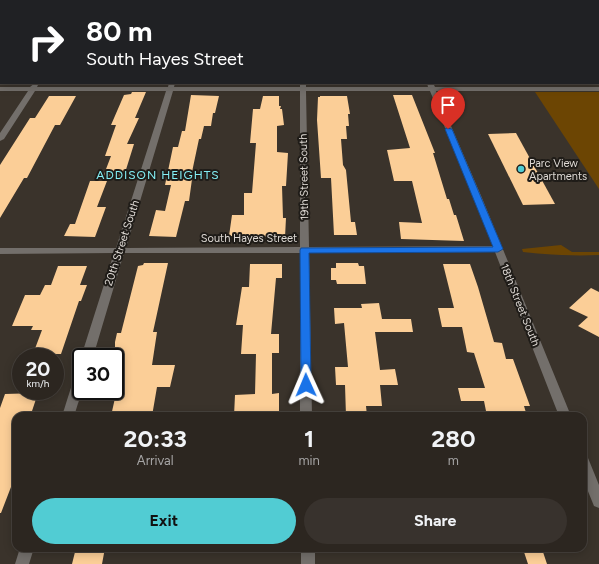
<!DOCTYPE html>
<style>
:root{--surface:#2c2620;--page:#38322d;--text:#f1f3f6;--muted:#a6a5a5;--line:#48433e;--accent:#51ccd3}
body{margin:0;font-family:Figtree,sans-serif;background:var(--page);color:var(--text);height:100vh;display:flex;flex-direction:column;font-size:15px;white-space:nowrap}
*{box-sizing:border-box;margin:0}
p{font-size:13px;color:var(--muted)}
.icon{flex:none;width:22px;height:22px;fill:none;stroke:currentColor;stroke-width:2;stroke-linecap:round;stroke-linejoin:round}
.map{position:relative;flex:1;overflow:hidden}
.side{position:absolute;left:12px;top:412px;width:575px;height:140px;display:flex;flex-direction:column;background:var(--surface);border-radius:12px;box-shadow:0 2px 10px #0003,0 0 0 1px var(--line)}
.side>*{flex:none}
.top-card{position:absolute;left:0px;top:0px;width:599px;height:84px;box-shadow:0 2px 10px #0003,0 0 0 1px var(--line);background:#202124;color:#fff;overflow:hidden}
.speed{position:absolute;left:12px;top:348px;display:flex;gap:8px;font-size:20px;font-weight:700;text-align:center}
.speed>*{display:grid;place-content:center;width:52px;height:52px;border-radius:50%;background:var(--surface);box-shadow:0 2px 10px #0003,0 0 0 1px var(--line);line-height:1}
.speed small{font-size:10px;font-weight:400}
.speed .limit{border:2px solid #111;border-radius:6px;background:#fff;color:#111}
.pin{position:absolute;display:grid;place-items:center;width:34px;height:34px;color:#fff;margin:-41px -17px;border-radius:50% 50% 50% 0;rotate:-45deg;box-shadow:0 0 4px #0007}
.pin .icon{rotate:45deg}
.me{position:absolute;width:44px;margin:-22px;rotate:359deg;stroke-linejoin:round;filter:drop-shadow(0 0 3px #0008)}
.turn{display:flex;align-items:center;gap:14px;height:84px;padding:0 20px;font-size:18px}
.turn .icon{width:52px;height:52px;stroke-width:2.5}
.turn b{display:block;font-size:28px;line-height:34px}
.eta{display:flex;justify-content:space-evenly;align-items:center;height:68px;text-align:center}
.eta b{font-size:24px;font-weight:700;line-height:28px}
.cta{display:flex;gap:8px;margin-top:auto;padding:8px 20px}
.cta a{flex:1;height:46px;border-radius:24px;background:var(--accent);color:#111;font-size:16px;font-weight:700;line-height:46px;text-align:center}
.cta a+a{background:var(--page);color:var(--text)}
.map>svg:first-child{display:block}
.green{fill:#6c4503}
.building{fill:#fbce97}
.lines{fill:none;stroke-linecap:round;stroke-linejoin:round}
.minor{fill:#736f6b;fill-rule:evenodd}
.route{fill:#1a73e8;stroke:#114b97}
.poi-dot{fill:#51ccd3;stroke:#1f1c18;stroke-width:1.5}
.labels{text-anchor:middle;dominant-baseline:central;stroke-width:4;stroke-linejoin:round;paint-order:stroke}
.poi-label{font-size:11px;fill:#dfdad5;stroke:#1f1c18;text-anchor:start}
.street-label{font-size:11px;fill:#dfdad5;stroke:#1f1c18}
.neighbourhood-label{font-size:12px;letter-spacing:1px;fill:#84eff5;stroke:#1f1c18}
</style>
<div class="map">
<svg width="599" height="564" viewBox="0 0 599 564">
<rect width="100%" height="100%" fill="#3a332b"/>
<g class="green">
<polygon points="535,92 599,92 599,189"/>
<path d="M561 245 572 252H599V255C574 256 549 255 523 252L522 249Z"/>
</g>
<g class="building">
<polygon points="132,92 146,92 135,118 139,118 127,144 134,144 124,176 103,177 111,156 105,156 116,125 111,125 124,95 131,94"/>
<polygon points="191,95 219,96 215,113 213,113 211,126 204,126 201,139 199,139 192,172 193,172 189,201 185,201 176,237 149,236 156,210 165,211 171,185 165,185 173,147 178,147 182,131 185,131"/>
<polygon points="393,95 412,95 435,153 433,153 447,199 449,199 454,215 456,215 464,241 401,239 399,222 422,223 412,181 394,181 387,150 410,148"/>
<polygon points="49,96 76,96 60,125 55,125 27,178 24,178 0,218 0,165 30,118 35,118"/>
<polygon points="263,96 279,96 279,106 281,106 280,109 282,109 284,125 277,126 277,152 288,153 286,186 282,186 283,218 286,218 285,237 229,236 232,215 244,215 244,193 252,193 256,143 250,143 253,109 260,109"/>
<polygon points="320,96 347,96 350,114 348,114 349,126 346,126 347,139 341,139 343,165 346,170 351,222 355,222 357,235 334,235 331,178 321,178 317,120 318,97 320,97"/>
<polygon points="516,133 555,204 523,205 488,134"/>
<polygon points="90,181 107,181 97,207 106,207 95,237 64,236 70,224 75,224"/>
<polygon points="144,263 168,263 153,332 157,332 152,365 175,365 170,387 157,387 152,416 111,416 115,398 115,342 117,333 121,333 138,266 143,265"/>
<polygon points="336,263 358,263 359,266 364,266 366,284 337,284 336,280 331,280 331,268 336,268"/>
<polygon points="250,264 282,264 282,278 276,278 271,334 279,334 279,353 272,353 272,394 279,393 279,415 234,416 235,395 255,394 256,354 241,354 243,325 236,325 242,287 249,287"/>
<polygon points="443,264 470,264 478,287 494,342 502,343 506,359 513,359 530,406 524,406 527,416 487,416 484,401 461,401 458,388 485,388 474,353 467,352 462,327 442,327 438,308 454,308"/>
<polygon points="58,266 87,266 80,285 87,285 81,301 79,301 61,354 33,354 42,330 31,330 33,326 12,326 25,295 40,295 45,285 51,285"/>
<polygon points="591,288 599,292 599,337 578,326 588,317 569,308"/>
<polygon points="379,303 382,319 411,319 413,332 375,332 380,370 395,369 398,385 380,385 382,406 366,406 367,416 346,416 345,385 336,385 335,367 348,367 344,323 335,324 334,308 362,308 361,304"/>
<polygon points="38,393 31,414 16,415 16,474 1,513 0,513 0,408 5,394"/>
<polygon points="76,548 105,548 102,564 72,564"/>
<polygon points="523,549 542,549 547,564 528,564"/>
</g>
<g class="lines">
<g class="minor">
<polygon points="0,0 3,1 1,1 1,4"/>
<polygon points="77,0 86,0 87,1 76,1"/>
<rect x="192" y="0" width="6" height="1"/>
<polygon points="298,0 304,0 305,1 299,1"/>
<polygon points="391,0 397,0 398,1 392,1"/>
<rect x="499" y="0" width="6" height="1"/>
<polygon points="567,0 599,0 599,3 598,1 566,1"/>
<path d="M35 83 38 85 37 87H168L169 83H175L174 87H300V83H306V87H428L427 83H433L435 87H599V91H436L482 198 571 416H559L495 252 309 253 312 416H300V253H124L93 357H81L114 253 0 254V248H116L166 91H35L4 139 0 141V133L28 91H0V87H30ZM173 91H300V247L126 248ZM306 91H430L493 246 309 247Z"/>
<polygon points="81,371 82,391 74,416 62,416 75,375 77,372"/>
<polygon points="583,457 588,458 599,485 599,508 594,506 583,479"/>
<polygon points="20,548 34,548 29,564 15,564"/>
<rect x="301" y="548" width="14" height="16"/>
</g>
</g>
<polygon class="route" points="446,128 452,129 503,249 498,252 309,253 311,385 310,388 302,388 301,385 300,250 301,248 493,247 445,129"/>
<circle class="poi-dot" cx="521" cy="169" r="4"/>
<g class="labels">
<g class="poi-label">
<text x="529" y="163">Parc View<tspan x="529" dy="13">Apartments</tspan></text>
</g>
<g class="street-label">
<text transform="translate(304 177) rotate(-91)">19th Street South</text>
<text x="249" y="238">South Hayes Street</text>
<text transform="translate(122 243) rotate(-72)">20th Street South</text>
<text transform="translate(520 305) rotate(68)">18th Street South</text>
</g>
<g class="neighbourhood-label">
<text x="158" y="175">ADDISON HEIGHTS</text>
</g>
</g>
</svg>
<div class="speed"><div>20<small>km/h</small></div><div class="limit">30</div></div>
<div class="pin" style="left:448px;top:129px;background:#d93025"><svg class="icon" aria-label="arrive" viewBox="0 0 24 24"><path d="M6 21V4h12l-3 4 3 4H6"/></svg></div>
<svg class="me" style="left:306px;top:385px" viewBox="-20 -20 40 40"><path d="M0-17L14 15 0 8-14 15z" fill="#1a73e8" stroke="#fff" stroke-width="4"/></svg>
<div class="top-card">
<div class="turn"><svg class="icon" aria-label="right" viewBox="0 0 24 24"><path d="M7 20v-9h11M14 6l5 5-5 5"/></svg><div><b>80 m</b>South Hayes Street</div></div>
</div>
<section class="side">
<div class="eta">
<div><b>20:33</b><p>Arrival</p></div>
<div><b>1</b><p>min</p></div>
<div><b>280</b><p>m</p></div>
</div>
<div class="cta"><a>Exit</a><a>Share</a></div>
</section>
</div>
